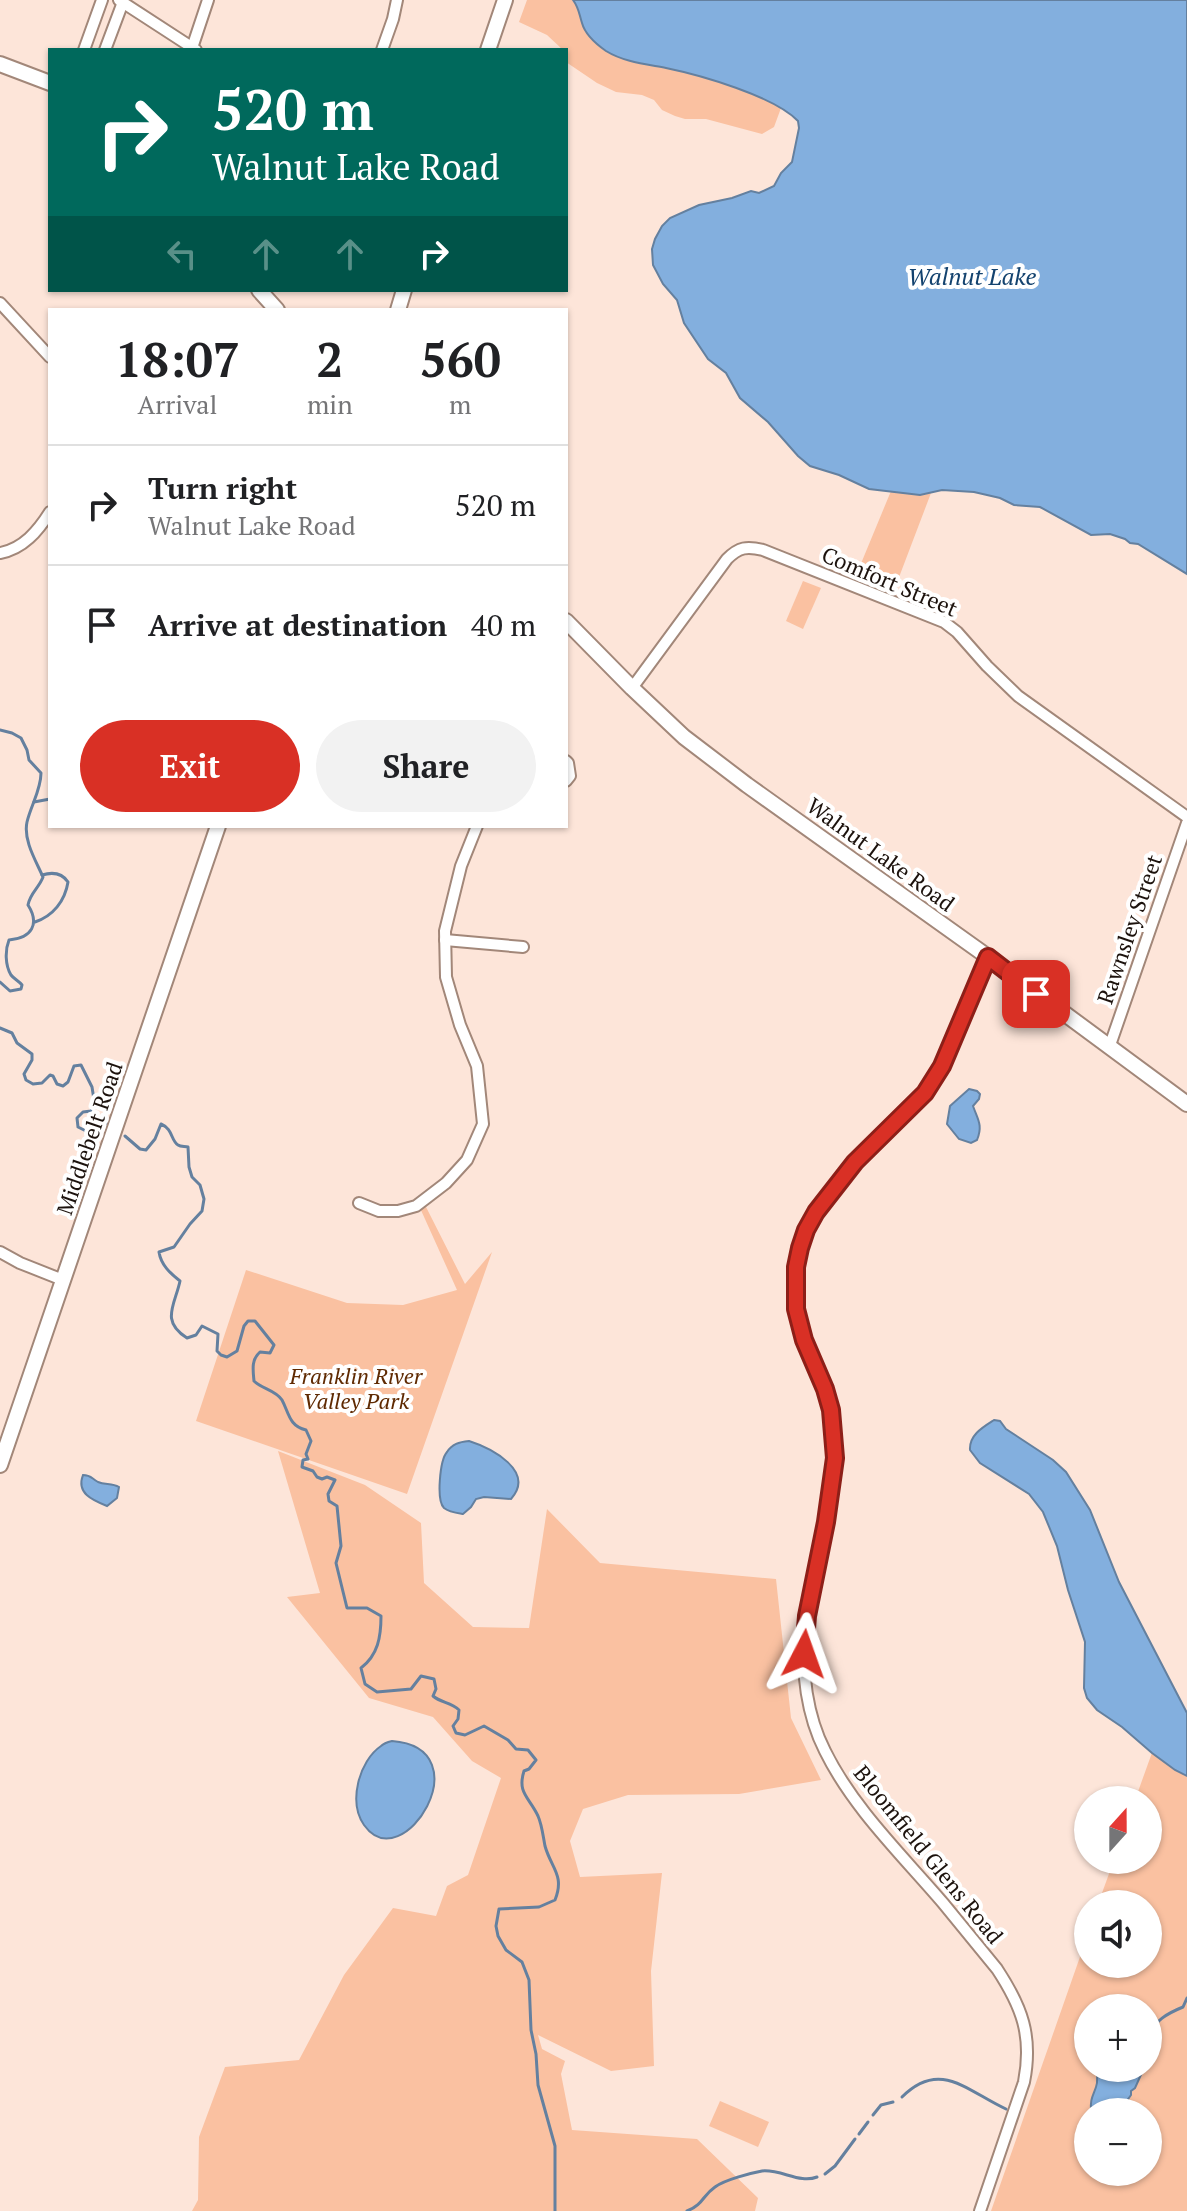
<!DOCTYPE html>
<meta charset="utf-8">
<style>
:root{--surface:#fff;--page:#f2f2f2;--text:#202124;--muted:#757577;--line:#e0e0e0;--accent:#d93025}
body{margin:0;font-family:"PT Serif",serif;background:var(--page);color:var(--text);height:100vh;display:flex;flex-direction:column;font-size:30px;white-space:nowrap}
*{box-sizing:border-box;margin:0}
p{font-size:26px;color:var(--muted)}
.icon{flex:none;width:44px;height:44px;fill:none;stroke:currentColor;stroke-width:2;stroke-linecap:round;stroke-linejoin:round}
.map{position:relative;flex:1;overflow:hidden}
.panel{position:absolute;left:48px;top:308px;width:520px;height:520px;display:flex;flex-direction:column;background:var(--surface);border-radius:0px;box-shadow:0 2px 6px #0004}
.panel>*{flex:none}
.hud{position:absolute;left:48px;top:48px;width:520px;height:244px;border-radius:0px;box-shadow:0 2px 6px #0004;background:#00695c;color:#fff;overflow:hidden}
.needle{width:52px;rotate:21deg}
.controls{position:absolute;left:1074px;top:1786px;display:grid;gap:16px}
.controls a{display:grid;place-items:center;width:88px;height:88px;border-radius:50%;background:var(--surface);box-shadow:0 2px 6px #0004;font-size:40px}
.pin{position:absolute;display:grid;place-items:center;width:68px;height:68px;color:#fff;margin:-34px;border-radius:16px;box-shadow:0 4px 12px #0006}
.me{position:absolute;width:88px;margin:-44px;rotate:4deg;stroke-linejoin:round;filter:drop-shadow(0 0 6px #0008)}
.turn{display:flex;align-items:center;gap:28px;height:168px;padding:0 32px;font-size:36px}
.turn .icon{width:104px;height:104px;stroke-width:2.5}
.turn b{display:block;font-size:56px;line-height:68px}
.lanes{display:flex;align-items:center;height:76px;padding:0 32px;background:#0003;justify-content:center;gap:40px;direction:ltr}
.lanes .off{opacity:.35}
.eta{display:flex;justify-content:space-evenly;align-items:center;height:136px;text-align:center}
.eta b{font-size:48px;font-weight:700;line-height:56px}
.button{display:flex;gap:16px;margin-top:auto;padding:16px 32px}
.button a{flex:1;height:92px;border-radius:48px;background:var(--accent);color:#fff;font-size:32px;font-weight:700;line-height:92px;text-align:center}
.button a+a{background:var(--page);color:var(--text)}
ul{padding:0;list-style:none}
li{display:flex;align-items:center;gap:24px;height:120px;padding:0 32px;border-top:2px solid var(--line)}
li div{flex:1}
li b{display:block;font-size:30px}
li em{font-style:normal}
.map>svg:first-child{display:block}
.green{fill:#fac1a1;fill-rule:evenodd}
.water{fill:#83afde;stroke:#64809f;stroke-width:2}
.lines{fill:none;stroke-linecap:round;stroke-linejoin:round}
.stream{stroke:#64809f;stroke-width:3}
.minor-casing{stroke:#a28779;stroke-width:14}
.tertiary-casing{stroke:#a28779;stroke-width:18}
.minor{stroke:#fff;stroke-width:10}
.tertiary{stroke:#fff;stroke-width:14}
.route-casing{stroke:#8d1f18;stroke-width:20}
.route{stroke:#d93025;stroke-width:14}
.labels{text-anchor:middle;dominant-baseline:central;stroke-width:8;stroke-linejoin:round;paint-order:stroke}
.street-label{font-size:22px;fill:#1c120d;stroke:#fff}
.park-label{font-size:22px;font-style:italic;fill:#5f2a02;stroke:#fff}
.water-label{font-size:24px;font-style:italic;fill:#14436f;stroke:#fff}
</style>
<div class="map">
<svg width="1187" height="2211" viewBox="0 0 1187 2211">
<rect width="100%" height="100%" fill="#fde5d9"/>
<g class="green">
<polygon points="527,0 771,0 781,108 774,127 762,134 706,119 685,119 675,116 662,110 654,100 642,95 616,92 597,83 566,62 566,50 563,50 547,35 519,22"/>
<polygon points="891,491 923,495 931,493 893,593 855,578"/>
<polygon points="803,581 821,588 803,629 786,621"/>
<polygon points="425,1205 465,1284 492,1252 407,1494 196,1421 246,1270 347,1303 403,1305 457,1290 420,1208"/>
<polygon points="278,1451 365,1485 421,1523 424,1583 473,1627 529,1628 547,1509 600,1563 776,1579 791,1718 821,1780 739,1794 628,1795 583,1809 570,1841 580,1877 662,1873 651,1971 654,2066 611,2071 538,2035 542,2049 565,2061 561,2074 572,2130 697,2139 758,2198 755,2211 192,2211 198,2200 199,2137 225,2067 299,2060 344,1975 393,1908 436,1916 447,1886 468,1875 501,1778 472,1761 433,1717 369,1698 287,1597 320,1593"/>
<path d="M1158 1736 1187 1746V2211H991L1088 1934V1964H1148V1904H1098L1114 1860H1148V1800H1135ZM1088 2008H1148V2068H1088ZM1088 2112H1148V2172H1088Z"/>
<polygon points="720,2101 769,2122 758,2147 709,2126"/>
</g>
<g class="water">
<path d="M573 0H1187V574L1138 544 1130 543 1125 539 1110 534 1091 535 1040 507 1014 505 1000 498 974 492 942 490 920 495 869 489 839 475 810 466 798 456 768 422 740 398 726 373 708 359 684 323 677 300 663 284 653 265 652 249 655 239 662 226 670 218 699 205 732 198 751 191 759 193 774 186 781 173 792 162 799 128 798 121C774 96 700 75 666 68 645 64 624 62 606 51 596 44 585 34 582 23 579 14 579 8 573 0Z"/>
<path d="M969 1089 977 1091 980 1094 979 1099 973 1106C978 1120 983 1125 977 1140L971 1143 959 1139 947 1124 950 1106Z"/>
<path d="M994 1420 1000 1421 1006 1429 1053 1460 1066 1472 1090 1510 1119 1582 1187 1713V1776L1175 1770 1152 1753 1122 1727 1097 1710 1087 1698 1084 1688 1085 1642 1068 1590 1057 1546 1043 1512 1029 1494 980 1463 970 1450C969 1435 983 1427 994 1420Z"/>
<path d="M469 1441C491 1448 536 1471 511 1499L484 1497 476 1499 471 1507 463 1514C457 1513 449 1512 444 1508 436 1500 440 1460 447 1452 452 1444 459 1442 469 1441Z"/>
<path d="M83 1475C91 1475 91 1478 98 1482 105 1485 112 1483 119 1487L117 1498 107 1506C92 1500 76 1493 83 1475Z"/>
<path d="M392 1741C484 1748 403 1880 364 1825 348 1802 359 1761 381 1746 384 1743 388 1742 392 1741Z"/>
<path d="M1099 2068H1144L1135 2088 1131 2091V2095L1119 2112 1091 2111C1090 2099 1093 2096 1096 2087 1099 2079 1095 2075 1099 2068Z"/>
</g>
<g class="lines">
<g class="stream">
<path d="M0 730 12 733 21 738 27 750 29 760 41 773C41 790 31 805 27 822 23 840 36 861 43 877 39 888 30 893 28 905 40 924 32 938 9 940 5 950 5 965 11 975 14 979 19 981 22 985L21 989 10 991 0 982"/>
<polyline points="34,802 50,799"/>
<path d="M35 922C53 916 65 901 68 882 62 873 52 872 42 875"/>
<polyline points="0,1028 12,1033 17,1043 32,1054 32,1060 24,1074 26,1080 33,1084 42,1083 50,1075 53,1076 57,1084 63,1086 68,1082 74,1066 81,1065 92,1087 95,1106 91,1111 83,1112 77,1118 78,1127 90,1133 110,1122"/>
<path d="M125 1136 140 1149 146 1150 155 1139 161 1124C173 1129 171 1141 178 1145 181 1147 185 1146 188 1147L189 1167 192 1177 200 1185 204 1199 202 1211 190 1224 174 1247 159 1252C161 1265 170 1273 180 1281 175 1305 160 1321 187 1338L196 1335 202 1326 218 1334 217 1351 221 1355 227 1357 237 1351 244 1326 248 1321H255L274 1345 270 1353 260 1352C251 1360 253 1370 254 1381 262 1389 276 1390 282 1400 289 1413 289 1426 306 1430L311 1441 306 1454 308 1459 303 1460 302 1467 313 1471 317 1477 322 1479 327 1477 335 1480 328 1494 329 1501 337 1506 341 1546 336 1563 347 1608H367L381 1616C381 1637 378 1655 361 1668L365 1684 377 1692 411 1689 421 1676 434 1679 436 1689 433 1696C441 1703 451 1702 459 1710L458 1719 453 1726 456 1733 465 1735 484 1726 508 1740 516 1749 528 1750 536 1760 529 1769 524 1771C517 1793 529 1797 538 1816 542 1825 543 1836 545 1846 551 1868 565 1875 555 1900L539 1907 499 1909 496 1926 498 1936 506 1950 522 1962 529 1980 531 2030 536 2054 538 2085 555 2146V2211"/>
<path d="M1148 2036C1156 2020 1166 2014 1183 2007L1187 1998"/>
<path d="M902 2097C940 2059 967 2091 1006 2109"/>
<polyline points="873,2115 881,2105 893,2102"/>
<polyline points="859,2134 868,2122"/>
<polyline points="825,2174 835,2166 855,2139"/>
<path d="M687 2211C704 2204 702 2196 715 2187 724 2180 751 2173 762 2171 781 2169 800 2184 817 2177"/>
</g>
<defs>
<g id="minor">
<polyline points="119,0 196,50"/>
<polyline points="192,48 208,0"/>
<polyline points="84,50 102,0"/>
<polyline points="105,50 123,2"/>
<polyline points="382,50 393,19 397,0"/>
<polyline points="0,303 50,357"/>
<path d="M0 553C23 549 38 531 50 512"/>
<path d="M632 688 727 559C739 547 747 546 763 550L944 622 957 632 987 666 1018 696 1187 817"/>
<polyline points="566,761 568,763 570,776 566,781"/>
<polyline points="445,940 523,947"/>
<polyline points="1109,1048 1187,823"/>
<polyline points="359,1203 379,1211 398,1211 416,1206 446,1183 467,1160 483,1124 477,1066 460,1025 446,977 445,931 461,866 477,826"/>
<polyline points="0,1252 20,1263 63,1280"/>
<path d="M980 2211 1024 2082C1033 2036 1022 2007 997 1969 979 1947 961 1925 943 1903 902 1855 853 1808 825 1751 807 1716 801 1671 805 1632 811 1564 840 1498 833 1429 831 1398 816 1373 805 1344 792 1309 792 1266 806 1231 812 1216 822 1203 832 1191 848 1172 863 1153 880 1136 894 1122 911 1109 924 1094 940 1076 948 1051 957 1030 967 1006 977 981 988 957"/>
</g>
<g id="tertiary">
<polyline points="488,50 505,0"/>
<polyline points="0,64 50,83"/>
<polyline points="259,290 277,310"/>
<polyline points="398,310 404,290"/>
<polyline points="566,621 632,688 684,737 747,785 988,957 1187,1104"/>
<polyline points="0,1465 218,826"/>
</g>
</defs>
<use href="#minor" class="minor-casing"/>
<use href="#tertiary" class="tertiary-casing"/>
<use href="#minor" class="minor"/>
<use href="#tertiary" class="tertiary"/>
</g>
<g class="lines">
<defs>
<polyline id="route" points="804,1654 807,1616 826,1522 835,1458 831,1410 825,1389 804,1340 796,1309 796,1267 800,1248 806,1230 816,1212 855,1162 925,1093 942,1066 988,957 1036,994"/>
</defs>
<use href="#route" class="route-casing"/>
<use href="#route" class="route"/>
</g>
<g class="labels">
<g class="street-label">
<text transform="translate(890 581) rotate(23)">Comfort Street</text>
<text transform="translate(881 854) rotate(36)">Walnut Lake Road</text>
<text transform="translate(1129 929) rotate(-71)">Rawnsley Street</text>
<text transform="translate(89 1138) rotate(-71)">Middlebelt Road</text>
<text transform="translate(929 1854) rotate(51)">Bloomfield Glens Road</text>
</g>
<g class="park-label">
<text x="356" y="1375">Franklin River<tspan x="356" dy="25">Valley Park</tspan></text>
</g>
<g class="water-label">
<text x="972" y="276">Walnut Lake</text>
</g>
</g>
</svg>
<div class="controls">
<a><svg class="needle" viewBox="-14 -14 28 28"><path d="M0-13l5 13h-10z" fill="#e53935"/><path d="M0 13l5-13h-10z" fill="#757577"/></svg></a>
<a><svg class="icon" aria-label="sound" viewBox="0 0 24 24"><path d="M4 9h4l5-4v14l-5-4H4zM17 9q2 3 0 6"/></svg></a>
<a>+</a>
<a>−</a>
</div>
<div class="pin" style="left:1036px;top:994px;background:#d93025"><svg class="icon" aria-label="arrive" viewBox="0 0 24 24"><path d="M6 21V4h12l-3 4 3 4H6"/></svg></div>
<svg class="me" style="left:804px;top:1654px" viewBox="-20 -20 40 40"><path d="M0-17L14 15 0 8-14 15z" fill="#d93025" stroke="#fff" stroke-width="4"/></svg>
<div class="hud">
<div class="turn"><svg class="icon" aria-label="right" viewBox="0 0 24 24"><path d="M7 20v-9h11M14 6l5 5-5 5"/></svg><div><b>520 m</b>Walnut Lake Road</div></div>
<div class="lanes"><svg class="icon off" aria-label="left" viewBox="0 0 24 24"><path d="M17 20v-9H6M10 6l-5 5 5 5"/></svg><svg class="icon off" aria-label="ahead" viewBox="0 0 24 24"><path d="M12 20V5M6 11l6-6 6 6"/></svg><svg class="icon off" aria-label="ahead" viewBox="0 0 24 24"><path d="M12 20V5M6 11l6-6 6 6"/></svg><svg class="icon" aria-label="right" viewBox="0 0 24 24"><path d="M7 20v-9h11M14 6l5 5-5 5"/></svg></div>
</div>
<section class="panel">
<div class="eta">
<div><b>18:07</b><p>Arrival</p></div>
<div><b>2</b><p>min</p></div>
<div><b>560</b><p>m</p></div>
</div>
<ul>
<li><svg class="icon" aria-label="right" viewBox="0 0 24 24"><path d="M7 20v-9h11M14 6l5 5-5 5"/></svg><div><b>Turn right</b><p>Walnut Lake Road</p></div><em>520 m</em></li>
<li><svg class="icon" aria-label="arrive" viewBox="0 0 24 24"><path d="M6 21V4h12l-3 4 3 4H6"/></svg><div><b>Arrive at destination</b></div><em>40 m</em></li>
</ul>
<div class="button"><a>Exit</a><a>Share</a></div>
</section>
</div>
